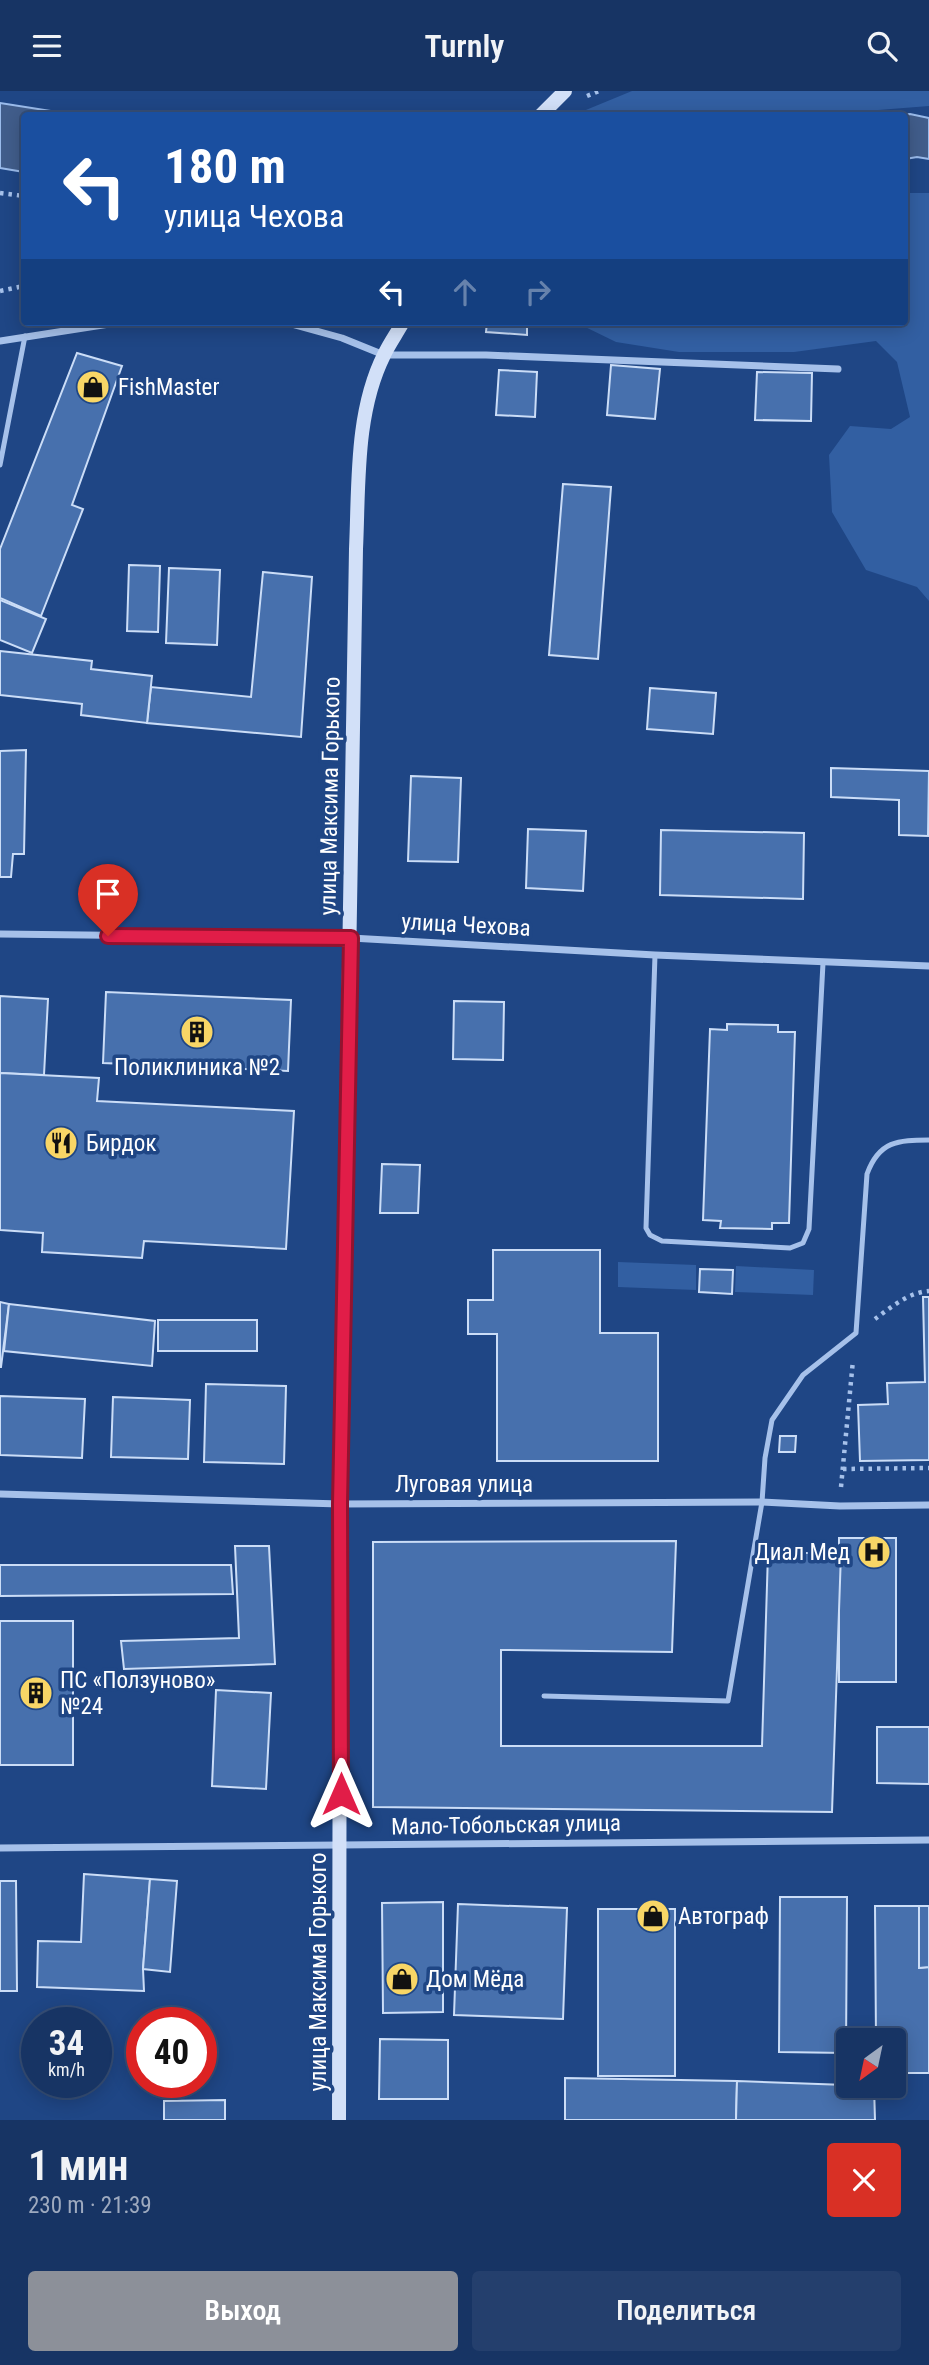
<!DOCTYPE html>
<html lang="ru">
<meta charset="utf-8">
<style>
:root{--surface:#173464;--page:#243f6d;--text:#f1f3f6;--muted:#9eaabf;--line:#364f78;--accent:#8c9099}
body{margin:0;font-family:"Roboto Condensed",sans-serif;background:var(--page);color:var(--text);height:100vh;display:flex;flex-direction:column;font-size:26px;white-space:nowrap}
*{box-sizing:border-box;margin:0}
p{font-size:23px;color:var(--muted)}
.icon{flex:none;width:38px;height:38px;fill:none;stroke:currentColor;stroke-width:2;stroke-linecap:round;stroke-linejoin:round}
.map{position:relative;height:2029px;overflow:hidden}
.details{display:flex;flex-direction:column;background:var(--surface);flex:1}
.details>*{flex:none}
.banner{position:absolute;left:21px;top:21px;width:887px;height:214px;border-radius:7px;box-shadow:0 4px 18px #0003,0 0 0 2px var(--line);background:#1a4fa0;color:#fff;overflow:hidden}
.needle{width:46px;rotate:213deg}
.controls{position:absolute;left:836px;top:1937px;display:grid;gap:14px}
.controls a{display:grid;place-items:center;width:70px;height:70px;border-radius:7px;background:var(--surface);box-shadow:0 4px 18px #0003,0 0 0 2px var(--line);font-size:35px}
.speed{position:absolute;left:21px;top:1916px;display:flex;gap:14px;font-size:35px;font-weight:700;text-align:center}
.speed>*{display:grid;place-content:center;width:91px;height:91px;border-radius:50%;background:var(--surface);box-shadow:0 4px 18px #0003,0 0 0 2px var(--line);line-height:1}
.speed small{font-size:18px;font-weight:400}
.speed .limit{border:10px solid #d22;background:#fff;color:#111}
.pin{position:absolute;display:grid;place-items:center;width:60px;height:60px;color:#fff;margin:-72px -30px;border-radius:50% 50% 50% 0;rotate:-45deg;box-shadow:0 0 7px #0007}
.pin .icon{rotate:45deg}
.me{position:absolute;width:77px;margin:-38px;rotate:0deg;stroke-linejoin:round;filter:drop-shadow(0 0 5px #0008)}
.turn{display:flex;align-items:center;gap:24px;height:147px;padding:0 28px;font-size:32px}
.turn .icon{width:91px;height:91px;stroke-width:2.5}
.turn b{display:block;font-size:49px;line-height:60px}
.lanes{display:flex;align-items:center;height:66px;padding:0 28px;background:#0003;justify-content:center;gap:35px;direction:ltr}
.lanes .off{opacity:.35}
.round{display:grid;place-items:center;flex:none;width:74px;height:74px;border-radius:7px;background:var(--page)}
.headline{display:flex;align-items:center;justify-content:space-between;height:119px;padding:0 28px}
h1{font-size:42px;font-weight:600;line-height:52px}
.button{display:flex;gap:14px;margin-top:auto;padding:14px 28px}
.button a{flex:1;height:80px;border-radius:7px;background:var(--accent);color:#fff;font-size:28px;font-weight:600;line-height:80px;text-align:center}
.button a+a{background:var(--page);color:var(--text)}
header{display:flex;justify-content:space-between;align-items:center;height:91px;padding:0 28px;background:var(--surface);font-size:32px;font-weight:600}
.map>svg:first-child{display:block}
.green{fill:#325fa2}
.water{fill:#415d8b;stroke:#9abbeb;stroke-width:2}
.building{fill:#4770ad;stroke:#cbddf7;stroke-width:2}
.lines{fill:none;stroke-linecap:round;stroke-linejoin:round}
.path{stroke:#a6c1ea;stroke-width:4.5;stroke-dasharray:3.5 5;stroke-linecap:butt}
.lane{stroke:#a6c1ea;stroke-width:5}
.street{stroke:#a6c1ea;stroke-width:7}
.secondary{stroke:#d2e0f8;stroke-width:14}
.route-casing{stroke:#92132f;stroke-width:18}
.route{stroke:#e11d48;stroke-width:12}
.labels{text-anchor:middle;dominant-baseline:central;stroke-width:7;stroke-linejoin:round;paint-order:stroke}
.poi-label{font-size:23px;fill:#fff;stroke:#1f4685;text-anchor:start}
.street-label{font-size:23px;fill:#fff;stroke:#1f4685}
</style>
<header><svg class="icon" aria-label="menu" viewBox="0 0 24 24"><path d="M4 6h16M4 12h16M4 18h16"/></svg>Turnly<svg class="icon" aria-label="search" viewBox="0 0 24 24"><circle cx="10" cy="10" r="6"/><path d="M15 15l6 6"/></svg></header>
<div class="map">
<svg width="929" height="2029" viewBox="0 0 929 2029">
<rect width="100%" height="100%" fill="#1f4685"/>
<g class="green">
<polygon points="632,0 929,0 929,15 815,24 580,24 581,21"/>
<polygon points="905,102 929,102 929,510 917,496 866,479 832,421 829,364 850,335 891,338 910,326 897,271 876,250 794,261 679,261 616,251 575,231 905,231"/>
<polygon points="618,1171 696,1174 696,1199 618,1196"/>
<polygon points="736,1175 814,1179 813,1204 735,1201"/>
</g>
<g class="water">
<polygon points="0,12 76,24 24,24 24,81 0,77"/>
<polygon points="910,23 929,27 929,68 917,66 905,68 905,24 900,24"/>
</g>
<g class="building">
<polygon points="487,231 527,231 527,244 486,241"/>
<polygon points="77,262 122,275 72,414 83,418 41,525 0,507 0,458"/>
<polygon points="611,274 660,278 655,328 607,324"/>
<polygon points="499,279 537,281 535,326 496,324"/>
<polygon points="757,281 812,282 811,330 755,329"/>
<polygon points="563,393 611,396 598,568 549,564"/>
<polygon points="129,474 160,475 158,541 127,540"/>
<polygon points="169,477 220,479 217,554 166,552"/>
<polygon points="263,481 312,486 301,646 147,632 151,596 251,606"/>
<polygon points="0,509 46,528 32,562 0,549"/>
<polygon points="0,560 92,570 91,578 152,585 147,632 81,624 82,613 0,604"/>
<polygon points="650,597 716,602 713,643 647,638"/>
<polygon points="26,659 24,763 13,763 11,786 0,786 0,660"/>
<polygon points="831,677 929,680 928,745 899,744 899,709 831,706"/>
<polygon points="411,685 461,687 458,771 408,770"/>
<polygon points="528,738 586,740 583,800 526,797"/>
<polygon points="661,739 804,742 803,808 660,804"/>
<polygon points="106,901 291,909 288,980 103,972"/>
<polygon points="0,905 48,908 44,984 0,982"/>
<polygon points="454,910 504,911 503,969 453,968"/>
<polygon points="727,933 778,934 778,941 795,941 789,1132 772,1132 772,1138 720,1137 721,1130 703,1129 710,938 727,939"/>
<polygon points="0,982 99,987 97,1010 294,1020 286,1158 144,1150 142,1167 42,1161 43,1142 0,1139"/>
<polygon points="382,1073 420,1074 418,1122 380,1122"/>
<polygon points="493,1159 600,1159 600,1242 658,1242 658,1370 497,1370 497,1243 468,1243 468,1209 493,1209"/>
<polygon points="700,1178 733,1179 732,1203 699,1201"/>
<polygon points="923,1206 929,1206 929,1369 860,1370 858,1314 888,1313 887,1292 925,1291"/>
<polygon points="0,1211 9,1213 1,1276 0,1276"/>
<polygon points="9,1213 155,1230 152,1275 4,1260"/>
<rect x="158" y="1229" width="99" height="31"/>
<polygon points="206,1293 286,1295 284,1373 204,1371"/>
<polygon points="0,1305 85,1308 82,1367 0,1364"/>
<polygon points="113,1306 190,1309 188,1368 111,1366"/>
<polygon points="780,1345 796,1345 795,1361 779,1361"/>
<rect x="839" y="1447" width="57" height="144"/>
<polygon points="676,1450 672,1561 501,1559 501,1655 762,1655 768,1462 841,1462 832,1721 373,1716 373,1451"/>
<polygon points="235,1455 269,1455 275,1573 124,1578 121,1550 239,1547"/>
<polygon points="0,1474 231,1474 233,1503 0,1505"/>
<rect x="0" y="1530" width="73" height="144"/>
<polygon points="216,1599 271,1602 266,1698 212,1695"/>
<polygon points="877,1636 929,1636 929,1693 877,1692"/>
<polygon points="84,1783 150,1788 143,1878 144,1900 37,1896 38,1850 81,1851"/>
<polygon points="150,1788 177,1790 170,1881 143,1878"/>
<polygon points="0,1790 16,1790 17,1900 0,1900"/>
<polygon points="780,1806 847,1806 846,1962 779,1961"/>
<polygon points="443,1811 443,1921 383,1922 382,1812"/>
<polygon points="458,1813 567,1817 563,1928 454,1924"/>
<polygon points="875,1815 919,1815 919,1877 929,1876 929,1982 894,1982 894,1950 876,1950"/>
<polygon points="919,1815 929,1815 929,1876 919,1877"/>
<rect x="598" y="1818" width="77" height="167"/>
<polygon points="380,1948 448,1949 448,2008 379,2008"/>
<polygon points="565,1987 737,1990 736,2029 565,2029"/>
<polygon points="737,1990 874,1995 875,2029 736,2029"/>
<polygon points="225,2009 225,2029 164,2029 164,2010"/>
</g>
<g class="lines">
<g class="path">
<polyline points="587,5 599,0"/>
<polyline points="0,102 24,105"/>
<polyline points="0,200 24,195"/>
<path d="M875 1228C890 1217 909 1201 929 1200"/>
<polyline points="843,1378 929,1377"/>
<polyline points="841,1396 853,1269"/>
</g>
<g class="lane">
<polyline points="0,374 25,245"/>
<polyline points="655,864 646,1137 650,1144 662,1150 790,1157 803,1152 809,1138 823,872"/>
<path d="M544 1605 728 1610 762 1411 765 1367 772 1329 803 1284 856 1242 867 1083C879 1050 898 1049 929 1049"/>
</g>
<g class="street">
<polyline points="284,231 342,247 384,264 486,264 838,278"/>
<polyline points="0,250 122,231"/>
<polyline points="0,843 351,847 655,864 929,875"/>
<polyline points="0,1403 340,1413 762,1411 840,1415 929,1414"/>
<polyline points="0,1757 929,1749"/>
</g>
<g class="secondary">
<polyline points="541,24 565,0"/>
<path d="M339 2029 340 1413 356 458C359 394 355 322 384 264 389 253 397 242 403 231"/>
</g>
</g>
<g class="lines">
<defs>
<polyline id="route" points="108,845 351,847 340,1413 341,1703"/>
</defs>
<use href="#route" class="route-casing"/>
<use href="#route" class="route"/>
</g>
<defs>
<symbol id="shop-disc" viewBox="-11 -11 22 22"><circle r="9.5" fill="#f8d666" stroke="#1f4685"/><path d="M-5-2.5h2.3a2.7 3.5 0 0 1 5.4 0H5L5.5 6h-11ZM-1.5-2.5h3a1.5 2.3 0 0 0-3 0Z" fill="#111"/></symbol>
<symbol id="building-disc" viewBox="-11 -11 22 22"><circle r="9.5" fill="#f8d666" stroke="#1f4685"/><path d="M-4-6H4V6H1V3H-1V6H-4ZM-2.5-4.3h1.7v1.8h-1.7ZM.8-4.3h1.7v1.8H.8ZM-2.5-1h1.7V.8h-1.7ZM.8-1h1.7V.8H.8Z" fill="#111"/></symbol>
<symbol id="restaurant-disc" viewBox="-11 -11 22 22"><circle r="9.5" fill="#f8d666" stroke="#1f4685"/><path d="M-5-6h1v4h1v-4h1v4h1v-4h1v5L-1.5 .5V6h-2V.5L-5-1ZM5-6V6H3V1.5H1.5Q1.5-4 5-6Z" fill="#111"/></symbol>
<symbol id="hospital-disc" viewBox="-11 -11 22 22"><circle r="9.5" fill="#f8d666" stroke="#1f4685"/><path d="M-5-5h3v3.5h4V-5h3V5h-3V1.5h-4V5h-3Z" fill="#111"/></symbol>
</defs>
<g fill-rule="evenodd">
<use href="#shop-disc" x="74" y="277" width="38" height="38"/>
<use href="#building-disc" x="178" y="922" width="38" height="38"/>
<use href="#restaurant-disc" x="42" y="1033" width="38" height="38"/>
<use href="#hospital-disc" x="855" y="1442" width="38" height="38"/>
<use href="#building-disc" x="17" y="1583" width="38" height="38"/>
<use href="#shop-disc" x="634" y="1806" width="38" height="38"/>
<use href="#shop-disc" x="383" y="1869" width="38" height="38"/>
</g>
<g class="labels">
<g class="poi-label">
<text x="118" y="296">FishMaster</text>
<text x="197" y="976" text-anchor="middle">Поликлиника №2</text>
<text x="86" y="1052">Бирдок</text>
<text x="850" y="1461" text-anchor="end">Диал Мед</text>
<text x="60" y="1589">ПС «Ползуново»<tspan x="60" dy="26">№24</tspan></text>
<text x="678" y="1825">Автограф</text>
<text x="426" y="1888">Дом Мёда</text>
</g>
<g class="street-label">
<text transform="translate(330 705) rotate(-89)">улица Максима Горького</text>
<text transform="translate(466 834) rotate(3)">улица Чехова</text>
<text x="464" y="1393">Луговая улица</text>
<text transform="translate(506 1734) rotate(-1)">Мало-Тобольская улица</text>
<text transform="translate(318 1881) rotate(-90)">улица Максима Горького</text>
</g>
</g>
</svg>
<div class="controls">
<a><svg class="needle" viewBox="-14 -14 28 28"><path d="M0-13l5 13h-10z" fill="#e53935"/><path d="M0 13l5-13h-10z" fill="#9eaabf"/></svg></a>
</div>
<div class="speed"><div>34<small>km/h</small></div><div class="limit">40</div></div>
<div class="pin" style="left:108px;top:845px;background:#d93025"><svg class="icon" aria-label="arrive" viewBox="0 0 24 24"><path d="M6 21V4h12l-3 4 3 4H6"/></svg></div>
<svg class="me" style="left:341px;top:1703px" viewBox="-20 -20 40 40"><path d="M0-17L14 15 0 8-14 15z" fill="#e11d48" stroke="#fff" stroke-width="4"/></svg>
<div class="banner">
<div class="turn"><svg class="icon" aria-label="left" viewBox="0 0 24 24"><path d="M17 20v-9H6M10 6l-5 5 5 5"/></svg><div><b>180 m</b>улица Чехова</div></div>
<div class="lanes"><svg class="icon" aria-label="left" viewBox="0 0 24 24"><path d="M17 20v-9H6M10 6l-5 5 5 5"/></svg><svg class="icon off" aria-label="ahead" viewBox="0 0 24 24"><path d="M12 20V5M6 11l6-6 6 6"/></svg><svg class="icon off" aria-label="right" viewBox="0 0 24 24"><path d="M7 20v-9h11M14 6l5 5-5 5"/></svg></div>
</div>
</div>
<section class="details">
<div class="headline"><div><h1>1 мин</h1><p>230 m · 21:39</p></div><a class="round" style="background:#d93025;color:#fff"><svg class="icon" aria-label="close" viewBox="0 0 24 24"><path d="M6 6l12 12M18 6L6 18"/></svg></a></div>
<div class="button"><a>Выход</a><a>Поделиться</a></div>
</section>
